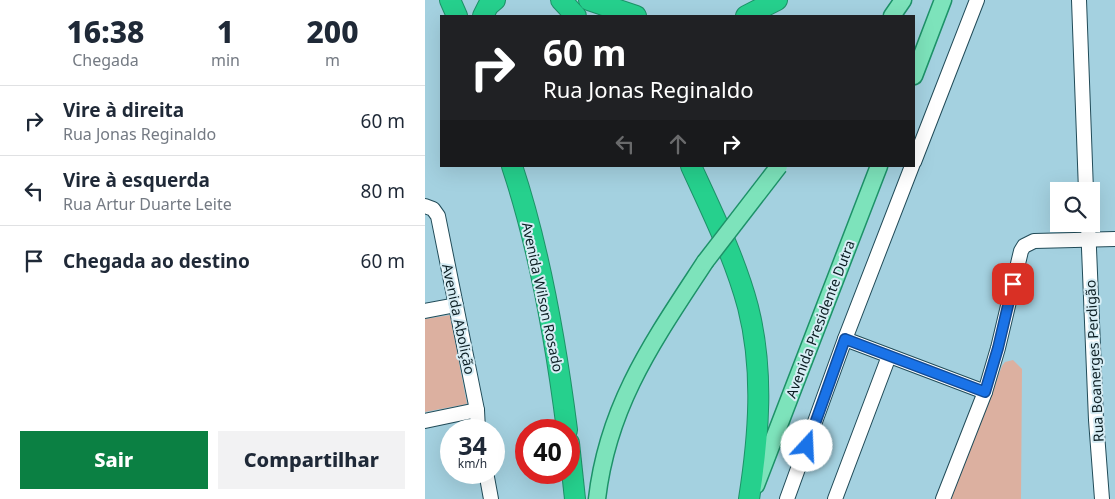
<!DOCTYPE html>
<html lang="pt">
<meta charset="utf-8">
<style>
:root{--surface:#fff;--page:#f2f2f3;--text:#1f2937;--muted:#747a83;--line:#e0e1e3;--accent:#0b8043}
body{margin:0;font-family:"Noto Sans",sans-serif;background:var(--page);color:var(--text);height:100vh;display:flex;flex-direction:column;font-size:19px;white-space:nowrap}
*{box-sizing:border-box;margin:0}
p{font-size:16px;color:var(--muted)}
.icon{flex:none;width:28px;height:28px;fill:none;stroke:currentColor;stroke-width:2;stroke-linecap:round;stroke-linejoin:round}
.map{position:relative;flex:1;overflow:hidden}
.sheet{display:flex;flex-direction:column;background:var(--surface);width:425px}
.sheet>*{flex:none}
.hud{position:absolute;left:15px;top:15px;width:475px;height:152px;border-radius:0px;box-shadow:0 5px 20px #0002;background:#202124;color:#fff;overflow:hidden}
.controls{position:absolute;left:625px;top:182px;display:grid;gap:10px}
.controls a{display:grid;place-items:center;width:50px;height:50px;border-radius:0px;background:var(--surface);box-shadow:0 5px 20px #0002;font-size:25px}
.speed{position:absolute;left:15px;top:419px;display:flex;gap:10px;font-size:25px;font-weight:700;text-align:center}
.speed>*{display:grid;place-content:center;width:65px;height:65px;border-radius:50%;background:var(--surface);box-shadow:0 5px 20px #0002;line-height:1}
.speed small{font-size:12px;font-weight:400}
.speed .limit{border:8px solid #d22;background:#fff;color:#111}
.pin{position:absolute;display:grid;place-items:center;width:42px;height:42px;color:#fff;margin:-21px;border-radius:10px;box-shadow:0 2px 8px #0006}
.me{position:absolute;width:55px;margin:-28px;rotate:20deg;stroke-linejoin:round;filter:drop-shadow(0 0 4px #0008)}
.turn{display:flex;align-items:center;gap:18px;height:105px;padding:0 20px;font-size:22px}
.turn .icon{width:65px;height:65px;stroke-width:2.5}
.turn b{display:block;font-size:35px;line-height:42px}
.lanes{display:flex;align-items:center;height:48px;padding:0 20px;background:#0003;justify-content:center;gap:25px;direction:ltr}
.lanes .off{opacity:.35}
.eta{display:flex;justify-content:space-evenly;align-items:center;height:85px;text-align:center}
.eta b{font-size:30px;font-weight:800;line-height:35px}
.action{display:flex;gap:10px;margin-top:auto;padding:10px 20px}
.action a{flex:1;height:58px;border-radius:0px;background:var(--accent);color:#fff;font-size:20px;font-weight:800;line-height:58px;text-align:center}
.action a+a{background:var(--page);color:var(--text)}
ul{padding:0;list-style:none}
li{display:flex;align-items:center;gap:15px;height:70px;padding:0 20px;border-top:1px solid var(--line)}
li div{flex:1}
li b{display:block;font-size:19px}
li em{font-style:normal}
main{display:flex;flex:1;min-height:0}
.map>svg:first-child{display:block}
.green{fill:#dcb0a0}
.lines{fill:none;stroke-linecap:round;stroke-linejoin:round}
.minor-casing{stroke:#214b58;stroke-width:16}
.major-casing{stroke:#1d9268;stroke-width:19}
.highway-casing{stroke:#1d9268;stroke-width:22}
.minor{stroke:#fff;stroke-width:14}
.major{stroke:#7de3bb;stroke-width:16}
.highway{stroke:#26d08d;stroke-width:20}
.major-bridge-casing{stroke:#1d9268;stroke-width:19;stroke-linecap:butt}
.major-bridge{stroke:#7de3bb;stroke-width:16}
.route-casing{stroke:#114b97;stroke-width:12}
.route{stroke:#1a73e8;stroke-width:9}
.labels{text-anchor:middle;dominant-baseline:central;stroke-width:4;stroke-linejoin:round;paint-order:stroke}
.street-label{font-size:14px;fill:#0c1e23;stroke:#d7edf5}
</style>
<main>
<section class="sheet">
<div class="eta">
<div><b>16:38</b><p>Chegada</p></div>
<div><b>1</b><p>min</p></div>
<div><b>200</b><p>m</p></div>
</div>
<ul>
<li><svg class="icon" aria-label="right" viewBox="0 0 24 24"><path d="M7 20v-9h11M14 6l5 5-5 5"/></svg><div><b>Vire à direita</b><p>Rua Jonas Reginaldo</p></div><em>60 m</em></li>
<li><svg class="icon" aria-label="left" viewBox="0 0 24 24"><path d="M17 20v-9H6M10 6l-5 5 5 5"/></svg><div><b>Vire à esquerda</b><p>Rua Artur Duarte Leite</p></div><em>80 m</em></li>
<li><svg class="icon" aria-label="arrive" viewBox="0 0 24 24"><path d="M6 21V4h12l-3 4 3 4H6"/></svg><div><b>Chegada ao destino</b></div><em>60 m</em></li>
</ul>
<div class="action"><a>Sair</a><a>Compartilhar</a></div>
</section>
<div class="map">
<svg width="690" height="499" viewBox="0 0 690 499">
<rect width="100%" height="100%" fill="#a4d1e0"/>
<g class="green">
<polygon points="25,315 42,404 0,412 0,319"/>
<polygon points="588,360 597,369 596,499 525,499 577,366 580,362"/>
</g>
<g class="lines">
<defs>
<g id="minor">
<polyline points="654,0 661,191"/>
<polyline points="489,162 552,0"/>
<polyline points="0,206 8,209 13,216 52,410 53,430"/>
<polyline points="663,224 671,420 677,499"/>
<polyline points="0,311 31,305"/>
<polyline points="420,339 560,392"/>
<polyline points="0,421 52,410"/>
<polyline points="61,472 66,499"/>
<polyline points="362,499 420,339 487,166"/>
<polyline points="410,499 464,356"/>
<polyline points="518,499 560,392 573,348 596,251 599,246 609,241 690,239"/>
</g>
<g id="major">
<polyline points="467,16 478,0"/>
<polyline points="489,76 518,0"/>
<polyline points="331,485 454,166"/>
<path d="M172 499C183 404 229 340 280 262"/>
</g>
<g id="highway">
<polyline points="25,0 32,16"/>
<polyline points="136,0 151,16"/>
<polyline points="164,0 211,16"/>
<polyline points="58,16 63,6 70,0"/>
<polyline points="321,16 352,0"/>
<path d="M87 166C115 250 131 343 142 430"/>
<path d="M266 166C287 212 310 258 323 307 339 370 334 435 324 499"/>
<polyline points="144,443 150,499"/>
</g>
</defs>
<use href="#minor" class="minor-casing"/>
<use href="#major" class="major-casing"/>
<use href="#highway" class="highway-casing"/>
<use href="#minor" class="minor"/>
<use href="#major" class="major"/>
<use href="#highway" class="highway"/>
<defs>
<polyline id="major-bridge" points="280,262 354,166"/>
</defs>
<use href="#major-bridge" class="major-bridge-casing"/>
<use href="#major-bridge" class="major-bridge"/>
</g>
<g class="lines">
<defs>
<polyline id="route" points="382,446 420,339 560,392 573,348 588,284"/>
</defs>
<use href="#route" class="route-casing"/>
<use href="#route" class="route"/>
</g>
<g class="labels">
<g class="street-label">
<text transform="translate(118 297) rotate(78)">Avenida Wilson Rosado</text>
<text transform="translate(34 319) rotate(78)">Avenida Abolição</text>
<text transform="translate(395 319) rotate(-69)">Avenida Presidente Dutra</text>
<text transform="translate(669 361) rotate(-93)">Rua Boanerges Perdigão</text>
</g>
</g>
</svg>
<div class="controls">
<a><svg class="icon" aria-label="search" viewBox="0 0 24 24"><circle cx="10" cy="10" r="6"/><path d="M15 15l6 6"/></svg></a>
</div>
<div class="speed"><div>34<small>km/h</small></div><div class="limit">40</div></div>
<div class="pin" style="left:588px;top:284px;background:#d93025"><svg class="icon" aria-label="arrive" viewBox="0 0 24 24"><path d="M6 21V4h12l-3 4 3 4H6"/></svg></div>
<svg class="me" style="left:382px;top:446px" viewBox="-20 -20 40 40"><circle r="19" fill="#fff"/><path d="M0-13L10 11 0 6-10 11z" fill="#1a73e8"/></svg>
<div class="hud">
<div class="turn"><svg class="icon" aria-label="right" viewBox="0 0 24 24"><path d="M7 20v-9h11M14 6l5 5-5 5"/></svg><div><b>60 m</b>Rua Jonas Reginaldo</div></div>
<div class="lanes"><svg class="icon off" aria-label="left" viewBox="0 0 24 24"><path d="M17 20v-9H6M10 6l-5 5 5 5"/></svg><svg class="icon off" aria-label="ahead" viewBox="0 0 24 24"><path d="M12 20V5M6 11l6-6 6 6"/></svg><svg class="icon" aria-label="right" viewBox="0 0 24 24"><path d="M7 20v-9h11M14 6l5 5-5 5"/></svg></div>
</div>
</div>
</main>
